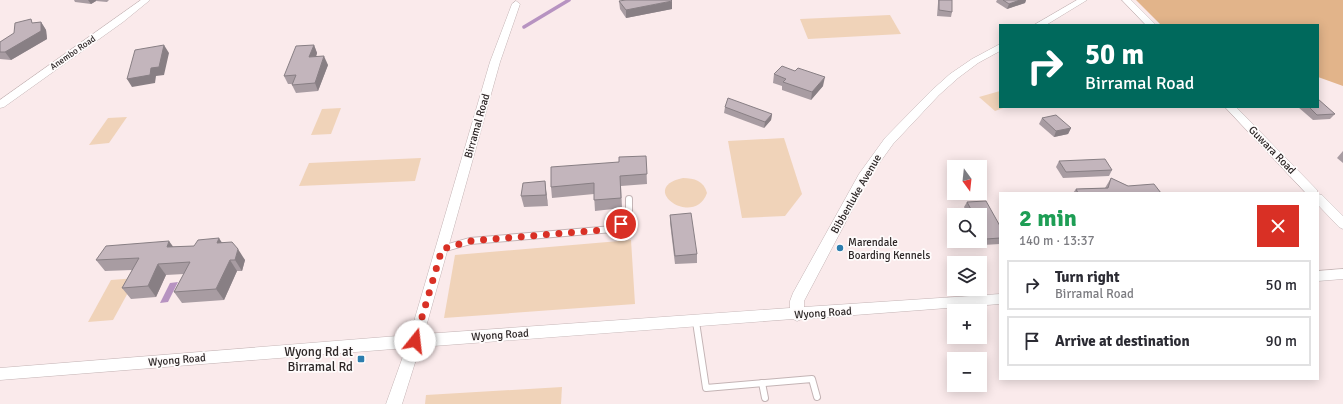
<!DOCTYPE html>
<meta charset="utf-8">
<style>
:root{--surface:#fff;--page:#f7f7f7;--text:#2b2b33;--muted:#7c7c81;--line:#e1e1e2}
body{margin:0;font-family:Signika,sans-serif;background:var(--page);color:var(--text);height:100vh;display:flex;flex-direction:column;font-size:15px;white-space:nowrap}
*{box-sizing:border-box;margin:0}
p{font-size:13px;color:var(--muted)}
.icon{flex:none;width:22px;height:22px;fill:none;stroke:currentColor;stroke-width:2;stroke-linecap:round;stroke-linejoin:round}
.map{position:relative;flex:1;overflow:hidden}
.side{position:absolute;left:999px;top:192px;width:320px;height:188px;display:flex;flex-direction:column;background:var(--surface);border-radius:0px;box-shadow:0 2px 10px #0003}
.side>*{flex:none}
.banner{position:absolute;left:999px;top:24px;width:320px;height:84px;border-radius:0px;box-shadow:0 2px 10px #0003;background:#00695c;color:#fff;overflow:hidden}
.needle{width:26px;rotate:165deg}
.controls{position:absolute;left:947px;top:160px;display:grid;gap:8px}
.controls a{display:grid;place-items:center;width:40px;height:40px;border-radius:0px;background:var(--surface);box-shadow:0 2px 10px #0003;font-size:20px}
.pin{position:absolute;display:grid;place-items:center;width:34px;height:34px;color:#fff;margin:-17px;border:2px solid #fff;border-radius:50%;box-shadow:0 1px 4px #0007}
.me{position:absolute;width:44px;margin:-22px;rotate:16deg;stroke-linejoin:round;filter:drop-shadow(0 0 3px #0008)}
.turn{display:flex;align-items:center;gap:14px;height:84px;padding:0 20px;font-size:18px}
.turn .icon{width:52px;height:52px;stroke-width:2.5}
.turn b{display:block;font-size:28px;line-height:34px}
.round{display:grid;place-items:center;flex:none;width:42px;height:42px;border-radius:0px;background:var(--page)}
.head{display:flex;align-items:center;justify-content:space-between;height:68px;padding:0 20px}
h1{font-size:24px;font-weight:700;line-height:30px;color:#1e9e55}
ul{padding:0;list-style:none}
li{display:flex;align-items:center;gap:12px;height:50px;margin:0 8px 6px;padding:0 12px;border:2px solid var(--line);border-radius:0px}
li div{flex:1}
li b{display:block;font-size:15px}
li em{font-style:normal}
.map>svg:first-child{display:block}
.green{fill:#f0d3b9}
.forest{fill:#e2b48a}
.water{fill:#b793c1}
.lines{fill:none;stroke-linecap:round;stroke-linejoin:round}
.stream{stroke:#b793c1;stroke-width:3.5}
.lane-casing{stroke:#c4b4b5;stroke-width:8}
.street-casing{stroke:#c4b4b5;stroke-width:1}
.lane{stroke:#fff;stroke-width:6}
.street{fill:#fff;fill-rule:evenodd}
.wall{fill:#a89ca2}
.shaded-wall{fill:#887f84}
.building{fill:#c3b5bc;stroke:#887f84}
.route{stroke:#d93025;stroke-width:7;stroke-dasharray:0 12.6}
.poi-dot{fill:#2c7dae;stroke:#fefbfb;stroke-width:1.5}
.labels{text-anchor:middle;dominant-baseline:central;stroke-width:3.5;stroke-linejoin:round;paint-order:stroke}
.far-street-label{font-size:9px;fill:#2d2727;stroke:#fefbfb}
.street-label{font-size:11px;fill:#2d2727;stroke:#fefbfb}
.poi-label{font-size:11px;fill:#2d2727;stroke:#fefbfb;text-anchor:start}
.near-poi-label{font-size:13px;fill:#2d2727;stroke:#fefbfb;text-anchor:end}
</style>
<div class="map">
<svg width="1343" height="404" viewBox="0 0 1343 404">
<rect width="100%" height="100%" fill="#faeaeb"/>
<g class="green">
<polygon points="890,15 901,34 808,39 800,19"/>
<polygon points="1000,91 1000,107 1006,107 995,111 979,97"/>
<polygon points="341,108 331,134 311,135 322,109"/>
<polygon points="127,117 109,143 89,145 108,118"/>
<polygon points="784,138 802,194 785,216 742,218 728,141"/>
<polygon points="421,158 415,181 299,186 309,163"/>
<path d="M683 178C694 178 704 181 707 193 694 229 636 188 683 178Z"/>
<polygon points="631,240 635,304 444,318 455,255"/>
<polygon points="136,278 113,320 88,322 111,280"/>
<polygon points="562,387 561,404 425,404 426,395"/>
</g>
<polygon class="forest" points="1136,0 1343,0 1343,86 1318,77 1318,25 1161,25"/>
<polygon class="water" points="178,282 168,302 160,303 170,283"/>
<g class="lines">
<polyline class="stream" points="524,27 569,0"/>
<defs>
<g id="lane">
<polyline points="442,249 470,241 613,229 629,218 629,199"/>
<polyline points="696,322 706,388 812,379 817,397"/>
<polyline points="762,383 765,398"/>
</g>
<g id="street">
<polygon points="141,0 150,0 123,22 4,107 0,108 0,100"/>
<polygon points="1077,0 1087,0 1046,25 1034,25"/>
<polygon points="1122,0 1131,0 1156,25 1146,25"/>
<polygon points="516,1 520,4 500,62 424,334 790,308 790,301 793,293 859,174 885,138 931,91 950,74 972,59 1000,44 1000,51 978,63 958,78 939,95 893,144 870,176 804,301 804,307 1000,294 1000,304 802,319 797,321 793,319 420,347 402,404 386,404 406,348 0,380 0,368 410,335 490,62 512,4"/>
<polygon points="1225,107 1236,107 1317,190 1318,194 1322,195 1343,216 1343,229 1339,227 1318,205 1318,193 1306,193"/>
<polygon points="1343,269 1343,279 1318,281 1318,271"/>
</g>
</defs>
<use href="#lane" class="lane-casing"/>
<use href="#street" class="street-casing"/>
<use href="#lane" class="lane"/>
<use href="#street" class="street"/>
</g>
<g class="wall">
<polygon points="74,0 109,0 107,2 96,1 91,4 75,2"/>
<polygon points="938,0 952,0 952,12 951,17 937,16 938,3"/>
<polygon points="997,0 1026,0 1025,3 1007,9 996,2"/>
<polygon points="619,1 672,9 626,18 620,9"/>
<polygon points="41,22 46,30 47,39 11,60 0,59 0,42 34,23"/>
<polygon points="314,45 317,53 316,57 328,65 318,91 296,93 292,85 293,84 288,84 284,76"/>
<polygon points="774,74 823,86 811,100 782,90 782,86 773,83"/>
<polygon points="725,107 772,114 771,120 764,128 724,113"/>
<polygon points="1298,107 1318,107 1335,114 1330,119 1313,120"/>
<polygon points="1042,118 1071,128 1068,134 1054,137 1039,124"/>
<polygon points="1343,151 1343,163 1337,158"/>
<polygon points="646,156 647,184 621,186 622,208 595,211 594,194 552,198 551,187 619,162"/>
<polygon points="1059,161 1112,170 1109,176 1063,178 1056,167"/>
<polygon points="1111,178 1128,186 1161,193 1073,193 1076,189 1105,188"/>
<polygon points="545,181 548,206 524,207 521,196"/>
<polygon points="967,202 1000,226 1000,244 983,245 980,238 980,215 968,215 964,207"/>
<polygon points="670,215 697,254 697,263 675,264 670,223"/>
<polygon points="222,242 245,260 242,271 237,271 224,300 182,303 174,292 184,274 166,275 156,297 131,299 122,288 132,270 105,271 96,260 174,247 194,246"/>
</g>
<g class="shaded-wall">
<polygon points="88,0 96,0 96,1 91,4"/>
<polygon points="1020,0 1026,0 1025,3 1007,9 1009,4"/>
<polygon points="672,1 672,9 626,18 626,10"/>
<polygon points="41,22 46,30 47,39 11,60 5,52"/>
<polygon points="164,45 169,53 164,75 156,76 155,83 132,87 127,79 151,68"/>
<polygon points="314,45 317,53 313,66 309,57"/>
<polygon points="324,56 328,65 318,91 315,83"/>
<polygon points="825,77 823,86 811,100 812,92"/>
<polygon points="772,114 771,120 764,128 765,122"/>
<polygon points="1071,128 1068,134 1054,137 1056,131"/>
<polygon points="545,181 546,191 548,206 546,195"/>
<polygon points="219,238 226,249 217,243"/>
<polygon points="169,241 177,252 167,247"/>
<polygon points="238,249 245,260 242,271 235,260"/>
<polygon points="230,260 237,271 224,300 216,289"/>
<polygon points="158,264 166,275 156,297 148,286"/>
</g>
<g class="building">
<polygon points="626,0 671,0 672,1 626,10 619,1"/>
<polygon points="939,0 952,0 952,12 939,10"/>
<polygon points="1003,0 1020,0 1009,4"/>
<polygon points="31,19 32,23 41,22 41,31 5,52 0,52 0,42 14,33 15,23"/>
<polygon points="164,45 159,67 151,68 150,75 127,79 135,50"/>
<polygon points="314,45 309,57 324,56 315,83 292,85 296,75 284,76 296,46"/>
<polygon points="782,66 795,71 798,68 825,77 812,92 783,82 786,79 774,74"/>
<polygon points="728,98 772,114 765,122 725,107"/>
<polygon points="1318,99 1335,114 1317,115 1309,107 1318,107"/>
<polygon points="1056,115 1071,128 1056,131 1042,118"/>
<polygon points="646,156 647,174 620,176 621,198 594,200 594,183 551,187 551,167 619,162 619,157"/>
<polygon points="1105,159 1112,170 1066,172 1059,161"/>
<polygon points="1111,178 1128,186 1154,184 1161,193 1078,193 1076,189 1108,188"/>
<polygon points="545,181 546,195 521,196 523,183"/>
<polygon points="986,201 1000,226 1000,238 986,239 980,228 980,215 974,215 967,202"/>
<polygon points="691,213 697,254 675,256 670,215"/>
<polygon points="219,238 217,243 232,242 238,249 235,260 230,260 216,289 174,292 190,262 158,264 148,286 122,288 139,258 96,260 106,246 169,241 167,247 194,246 198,240"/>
</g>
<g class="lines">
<polyline class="route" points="415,341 442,249 470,241 613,229 621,224"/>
</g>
<g class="poi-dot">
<circle cx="840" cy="248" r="4"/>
<rect x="357" y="355" width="8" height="8" rx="2"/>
</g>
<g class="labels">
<g class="far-street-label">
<text transform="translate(73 53) rotate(-35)">Anembo Road</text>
</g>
<g class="street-label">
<text transform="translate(477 126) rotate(-74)">Birramal Road</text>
<text transform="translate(1272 150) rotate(46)">Guwara Road</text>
<text transform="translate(856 194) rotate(-60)">Bibbenluke Avenue</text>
<text transform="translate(823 313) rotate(-4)">Wyong Road</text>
<text transform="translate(500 335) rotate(-4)">Wyong Road</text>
<text transform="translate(177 360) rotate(-5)">Wyong Road</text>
</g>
<g class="poi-label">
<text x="848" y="242">Marendale<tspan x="848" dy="13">Boarding Kennels</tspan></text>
</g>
<g class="near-poi-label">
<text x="353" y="352">Wyong Rd at<tspan x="353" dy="15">Birramal Rd</tspan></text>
</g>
</g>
</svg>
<div class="controls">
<a><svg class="needle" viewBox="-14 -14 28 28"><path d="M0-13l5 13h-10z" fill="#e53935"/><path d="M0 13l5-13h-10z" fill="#7c7c81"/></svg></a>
<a><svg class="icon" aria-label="search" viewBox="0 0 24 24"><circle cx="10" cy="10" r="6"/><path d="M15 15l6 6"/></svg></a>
<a><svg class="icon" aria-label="layers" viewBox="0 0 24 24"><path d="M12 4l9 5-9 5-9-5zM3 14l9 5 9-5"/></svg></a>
<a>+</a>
<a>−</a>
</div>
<div class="pin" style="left:621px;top:224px;background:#d93025"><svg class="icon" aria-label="arrive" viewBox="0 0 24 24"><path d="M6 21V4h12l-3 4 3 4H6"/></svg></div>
<svg class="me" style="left:415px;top:341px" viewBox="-20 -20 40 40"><circle r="19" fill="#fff"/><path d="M0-13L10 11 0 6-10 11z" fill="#d93025"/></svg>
<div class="banner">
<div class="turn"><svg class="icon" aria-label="right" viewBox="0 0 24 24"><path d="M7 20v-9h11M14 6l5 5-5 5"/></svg><div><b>50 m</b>Birramal Road</div></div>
</div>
<section class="side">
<div class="head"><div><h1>2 min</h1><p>140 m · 13:37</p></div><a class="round" style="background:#d93025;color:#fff"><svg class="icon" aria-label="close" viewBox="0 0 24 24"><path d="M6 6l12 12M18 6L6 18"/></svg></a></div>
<ul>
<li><svg class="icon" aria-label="right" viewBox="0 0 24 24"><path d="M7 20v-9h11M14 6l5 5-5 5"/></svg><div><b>Turn right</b><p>Birramal Road</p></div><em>50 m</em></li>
<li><svg class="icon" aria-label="arrive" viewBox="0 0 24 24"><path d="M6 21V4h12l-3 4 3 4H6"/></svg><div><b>Arrive at destination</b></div><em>90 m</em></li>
</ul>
</section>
</div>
